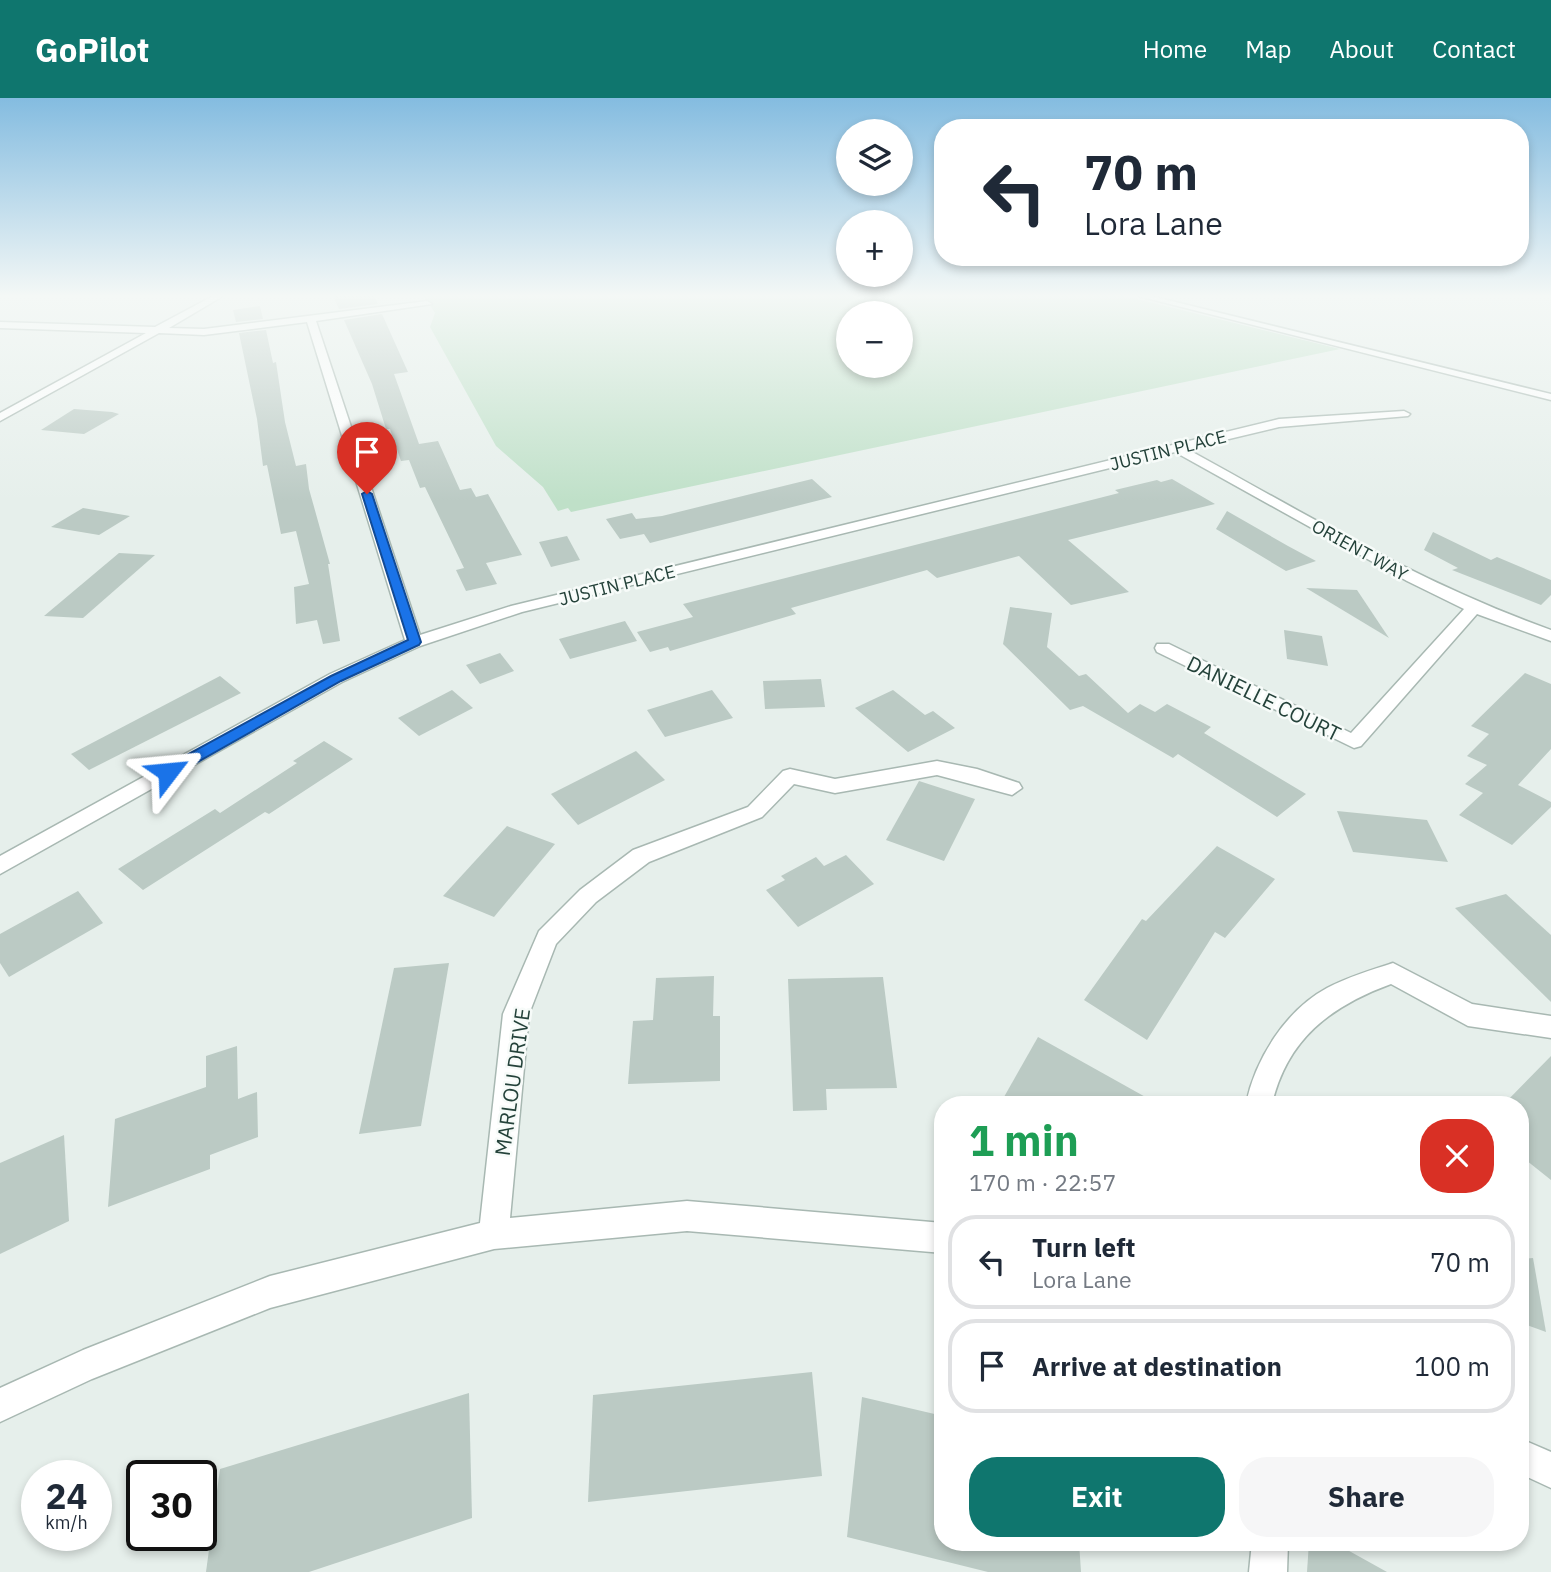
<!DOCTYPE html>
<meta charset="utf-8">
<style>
:root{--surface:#fff;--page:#f6f6f7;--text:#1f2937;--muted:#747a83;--line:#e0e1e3;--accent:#0f766e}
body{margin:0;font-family:"IBM Plex Sans",sans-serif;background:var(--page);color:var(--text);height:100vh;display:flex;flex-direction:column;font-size:26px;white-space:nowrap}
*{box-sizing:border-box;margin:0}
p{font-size:23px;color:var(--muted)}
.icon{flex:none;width:38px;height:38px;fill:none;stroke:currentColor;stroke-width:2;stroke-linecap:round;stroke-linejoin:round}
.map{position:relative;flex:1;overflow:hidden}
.panel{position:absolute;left:934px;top:998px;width:595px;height:455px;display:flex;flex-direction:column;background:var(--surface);border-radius:28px;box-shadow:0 4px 10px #0003}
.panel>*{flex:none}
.hud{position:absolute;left:934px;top:21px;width:595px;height:147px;border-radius:28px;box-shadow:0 4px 10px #0003;background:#fff;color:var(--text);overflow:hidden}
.controls{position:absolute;left:836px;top:21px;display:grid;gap:14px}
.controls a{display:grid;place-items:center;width:77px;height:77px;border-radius:50%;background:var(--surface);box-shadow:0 4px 10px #0003;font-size:35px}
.speed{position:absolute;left:21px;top:1362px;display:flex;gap:14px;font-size:35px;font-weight:700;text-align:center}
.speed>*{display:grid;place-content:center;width:91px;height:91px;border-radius:50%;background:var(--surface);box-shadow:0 4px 10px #0003;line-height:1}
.speed small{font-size:18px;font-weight:400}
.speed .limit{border:4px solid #111;border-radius:10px;background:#fff;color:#111}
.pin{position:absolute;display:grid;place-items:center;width:60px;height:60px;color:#fff;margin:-72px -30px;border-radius:50% 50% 50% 0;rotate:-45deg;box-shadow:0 0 7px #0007}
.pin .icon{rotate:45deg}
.me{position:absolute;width:77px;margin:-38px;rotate:61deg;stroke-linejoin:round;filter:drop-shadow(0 0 5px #0008)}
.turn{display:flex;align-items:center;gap:24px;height:147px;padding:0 35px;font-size:32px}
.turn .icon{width:91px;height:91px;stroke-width:2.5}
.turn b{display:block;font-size:49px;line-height:60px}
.round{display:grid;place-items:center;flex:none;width:74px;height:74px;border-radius:28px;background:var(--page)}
.head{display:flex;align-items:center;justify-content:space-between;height:119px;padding:0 35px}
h1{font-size:42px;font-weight:700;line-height:52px;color:#1e9e55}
.button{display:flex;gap:14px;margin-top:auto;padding:14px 35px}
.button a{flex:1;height:80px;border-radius:28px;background:var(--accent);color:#fff;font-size:28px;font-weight:700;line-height:80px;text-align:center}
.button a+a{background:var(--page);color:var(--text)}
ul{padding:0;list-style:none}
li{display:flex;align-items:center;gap:21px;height:94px;margin:0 14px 10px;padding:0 21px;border:4px solid var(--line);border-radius:28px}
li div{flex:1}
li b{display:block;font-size:26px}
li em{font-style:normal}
header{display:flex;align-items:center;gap:42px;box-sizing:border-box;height:98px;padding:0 35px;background:var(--accent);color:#fff}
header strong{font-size:33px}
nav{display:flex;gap:38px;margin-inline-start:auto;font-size:24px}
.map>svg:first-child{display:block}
.green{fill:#bfe0c8;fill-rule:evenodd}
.building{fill:#bbcac4}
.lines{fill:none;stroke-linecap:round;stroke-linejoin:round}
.minor-casing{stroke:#a8b8b2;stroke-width:3}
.minor{fill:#fff;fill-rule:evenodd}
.route{fill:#1a73e8;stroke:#114b97;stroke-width:2}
.labels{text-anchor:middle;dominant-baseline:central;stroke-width:5;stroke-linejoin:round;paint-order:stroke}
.far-street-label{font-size:18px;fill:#24423a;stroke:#f7fbf9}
.street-label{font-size:21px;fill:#24423a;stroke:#f7fbf9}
</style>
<header>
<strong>GoPilot</strong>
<nav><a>Home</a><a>Map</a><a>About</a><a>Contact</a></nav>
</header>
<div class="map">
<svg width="1551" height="1474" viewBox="0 0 1551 1474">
<rect width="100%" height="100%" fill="#e6efeb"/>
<path class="green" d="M424 198H1125L1340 251 571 414 568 410 558 413 543 389 496 348 430 229 435 215ZM849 215H901V268H849Z"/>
<g class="building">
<polygon points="333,198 374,198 378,206 339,211"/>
<polygon points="260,208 263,221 236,224 233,212"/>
<polygon points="382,216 408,274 394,276 419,346 438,343 460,392 471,390 476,399 488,396 522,457 486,465 497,486 466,493 456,472 464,470 425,389 420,390 409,362 401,363 390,331 386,331 372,286 344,222"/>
<polygon points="266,232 273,265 276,264 285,324 296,368 306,366 309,391 330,466 328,466 340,543 323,546 317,522 296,526 294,489 309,486 296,433 281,436 267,367 263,368 257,321 239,235"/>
<polygon points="74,311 112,314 119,316 84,336 41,332"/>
<polygon points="812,381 832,399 650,445 644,436 620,441 606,421 632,415 636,421 662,418"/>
<polygon points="1172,381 1215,406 1068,442 1129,494 1071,507 1019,458 937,480 927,472 791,510 796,516 670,553 668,549 650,554 637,534 693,519 683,506 1119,395 1115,392 1157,382 1161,384"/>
<polygon points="83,410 130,418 99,437 51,429"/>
<polygon points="1227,413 1288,448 1316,463 1286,473 1216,431"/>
<polygon points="1433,434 1491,462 1497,459 1551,482 1551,497 1541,507 1452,472 1458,470 1424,452"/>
<polygon points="567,438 580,462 551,469 539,444"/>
<polygon points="119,455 155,457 83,520 44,518"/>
<polygon points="1306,490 1357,492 1389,540"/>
<polygon points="1010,509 1052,515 1047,549 1079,578 1086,576 1128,615 1140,606 1155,614 1167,606 1211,629 1204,635 1306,696 1277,719 1178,656 1173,660 1083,608 1070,612 1003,546"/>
<polygon points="625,523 637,543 570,561 559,541"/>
<polygon points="1284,532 1322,538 1328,568 1287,561"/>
<polygon points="500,555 514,573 480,586 466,567"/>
<polygon points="1525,575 1551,586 1551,651 1518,687 1551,704 1551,709 1512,747 1459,717 1483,695 1465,686 1487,667 1467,658 1489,636 1471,628"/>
<polygon points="220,578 241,595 89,672 71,656"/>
<polygon points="821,581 825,609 765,611 763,583"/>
<polygon points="452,592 473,610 419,638 398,620"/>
<polygon points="712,592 733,620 665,639 647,612"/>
<polygon points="893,592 925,617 933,613 955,630 908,654 855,610"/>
<polygon points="324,643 353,661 269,716 265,714 143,792 118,771 215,711 220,715 297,665 293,663"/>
<polygon points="636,653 665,682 578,727 551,696"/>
<polygon points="919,683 975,701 944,763 886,742"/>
<polygon points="1337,713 1427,722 1448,764 1353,754"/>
<polygon points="507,728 555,746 494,819 443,798"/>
<polygon points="1217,748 1275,781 1225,840 1215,834 1147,942 1084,902 1142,821 1146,823"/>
<polygon points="846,757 874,786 798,829 766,792 785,782 781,778 816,759 824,768"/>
<polygon points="78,793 103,825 9,879 0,865 0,836"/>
<polygon points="1506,796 1551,837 1551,904 1455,810"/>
<polygon points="449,865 421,1028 359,1036 394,870"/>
<polygon points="714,878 713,918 720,918 720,983 628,986 633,923 653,922 656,880"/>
<polygon points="883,879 897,990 826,991 827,1012 793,1013 788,881"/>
<polygon points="1038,939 1158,1006 1000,1006"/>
<polygon points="237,948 238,1001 257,994 258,1039 210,1057 210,1071 108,1109 115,1021 206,989 206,958"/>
<polygon points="1551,958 1551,1082 1521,1058 1521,1006 1504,1006"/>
<polygon points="64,1037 69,1123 0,1156 0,1065"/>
<polygon points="1533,1160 1546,1234 1521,1225 1521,1161"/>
<polygon points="812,1274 822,1378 588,1404 593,1297"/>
<polygon points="469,1295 472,1420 309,1474 206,1474 220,1371"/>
<polygon points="862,1299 943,1318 943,1444 1079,1444 1081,1474 988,1474 847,1439"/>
<polygon points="1309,1444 1333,1444 1387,1474 1307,1474"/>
</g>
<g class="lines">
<defs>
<g id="minor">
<path d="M213 198H223L169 230 204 231 427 203 432 206 316 223 420 537 511 508 1279 321 1404 313 1410 316 1408 318 1279 329 1187 351C1307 417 1422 486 1551 532V543L1477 516 1361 648 1354 650 1157 554 1155 550 1157 546H1169L1351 635 1464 511 1407 483 1175 354 522 514 420 548 342 584 0 776V758L330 576 405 542 307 224 204 237 159 235 0 323V315L146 235 0 230V224L155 229Z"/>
<polygon points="1138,198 1151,198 1551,296 1551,302"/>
<polygon points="937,663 977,671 1019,685 1022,690 1012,697 937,677 835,695 794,686 762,719 649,764 596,804 556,846 529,916 510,1120 687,1103 943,1125 943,1155 687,1133 494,1151 270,1210 92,1281 0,1324 0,1290 83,1252 270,1178 480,1125 503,916 539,833 580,792 633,752 748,709 783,673 790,671 835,681"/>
<path d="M1393 865 1472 906 1551 918V940L1468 928 1391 886C1331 908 1287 941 1272 1006H1246C1255 961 1286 912 1327 890 1348 879 1371 872 1393 865Z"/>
<polygon points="1521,1341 1551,1354 1551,1390 1521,1376"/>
<polygon points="1252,1444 1288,1444 1287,1474 1249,1474"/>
</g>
</defs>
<use href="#minor" class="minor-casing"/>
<use href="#minor" class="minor"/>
</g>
<linearGradient id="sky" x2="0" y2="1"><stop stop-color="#84bce0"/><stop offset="0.49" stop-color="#f4f8f6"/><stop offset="1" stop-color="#f4f8f6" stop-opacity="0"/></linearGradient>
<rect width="1551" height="404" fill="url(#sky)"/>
<polygon class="route" points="367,393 372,396 421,544 419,547 341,583 173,678 163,678 163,670 331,578 408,542 362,396"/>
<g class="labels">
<g class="far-street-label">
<text transform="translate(1168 352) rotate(-14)">JUSTIN PLACE</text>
<text transform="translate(1360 452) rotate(29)">ORIENT WAY</text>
<text transform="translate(617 487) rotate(-14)">JUSTIN PLACE</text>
</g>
<g class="street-label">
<text transform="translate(1264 600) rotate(26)">DANIELLE COURT</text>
<text transform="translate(512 984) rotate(-82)">MARLOU DRIVE</text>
</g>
</g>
</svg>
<div class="controls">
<a><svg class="icon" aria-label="layers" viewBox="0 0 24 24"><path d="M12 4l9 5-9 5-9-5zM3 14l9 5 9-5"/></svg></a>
<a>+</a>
<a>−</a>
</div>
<div class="speed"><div>24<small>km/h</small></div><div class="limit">30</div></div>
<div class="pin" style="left:367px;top:396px;background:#d93025"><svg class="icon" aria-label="arrive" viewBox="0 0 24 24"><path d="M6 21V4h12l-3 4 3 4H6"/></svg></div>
<svg class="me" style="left:168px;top:674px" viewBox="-20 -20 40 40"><path d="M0-17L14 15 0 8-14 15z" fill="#1a73e8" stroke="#fff" stroke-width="4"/></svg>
<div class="hud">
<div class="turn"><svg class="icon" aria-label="left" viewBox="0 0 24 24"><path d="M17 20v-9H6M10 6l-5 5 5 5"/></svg><div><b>70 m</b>Lora Lane</div></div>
</div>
<section class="panel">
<div class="head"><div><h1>1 min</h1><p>170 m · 22:57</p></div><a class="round" style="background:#d93025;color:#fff"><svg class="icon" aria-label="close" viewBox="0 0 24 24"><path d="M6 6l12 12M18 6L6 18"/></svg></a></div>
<ul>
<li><svg class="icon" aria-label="left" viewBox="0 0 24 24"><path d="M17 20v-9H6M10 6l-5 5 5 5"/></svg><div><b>Turn left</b><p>Lora Lane</p></div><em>70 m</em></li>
<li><svg class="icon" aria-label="arrive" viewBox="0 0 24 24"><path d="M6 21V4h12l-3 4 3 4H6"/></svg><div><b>Arrive at destination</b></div><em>100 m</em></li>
</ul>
<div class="button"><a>Exit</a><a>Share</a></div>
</section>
</div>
